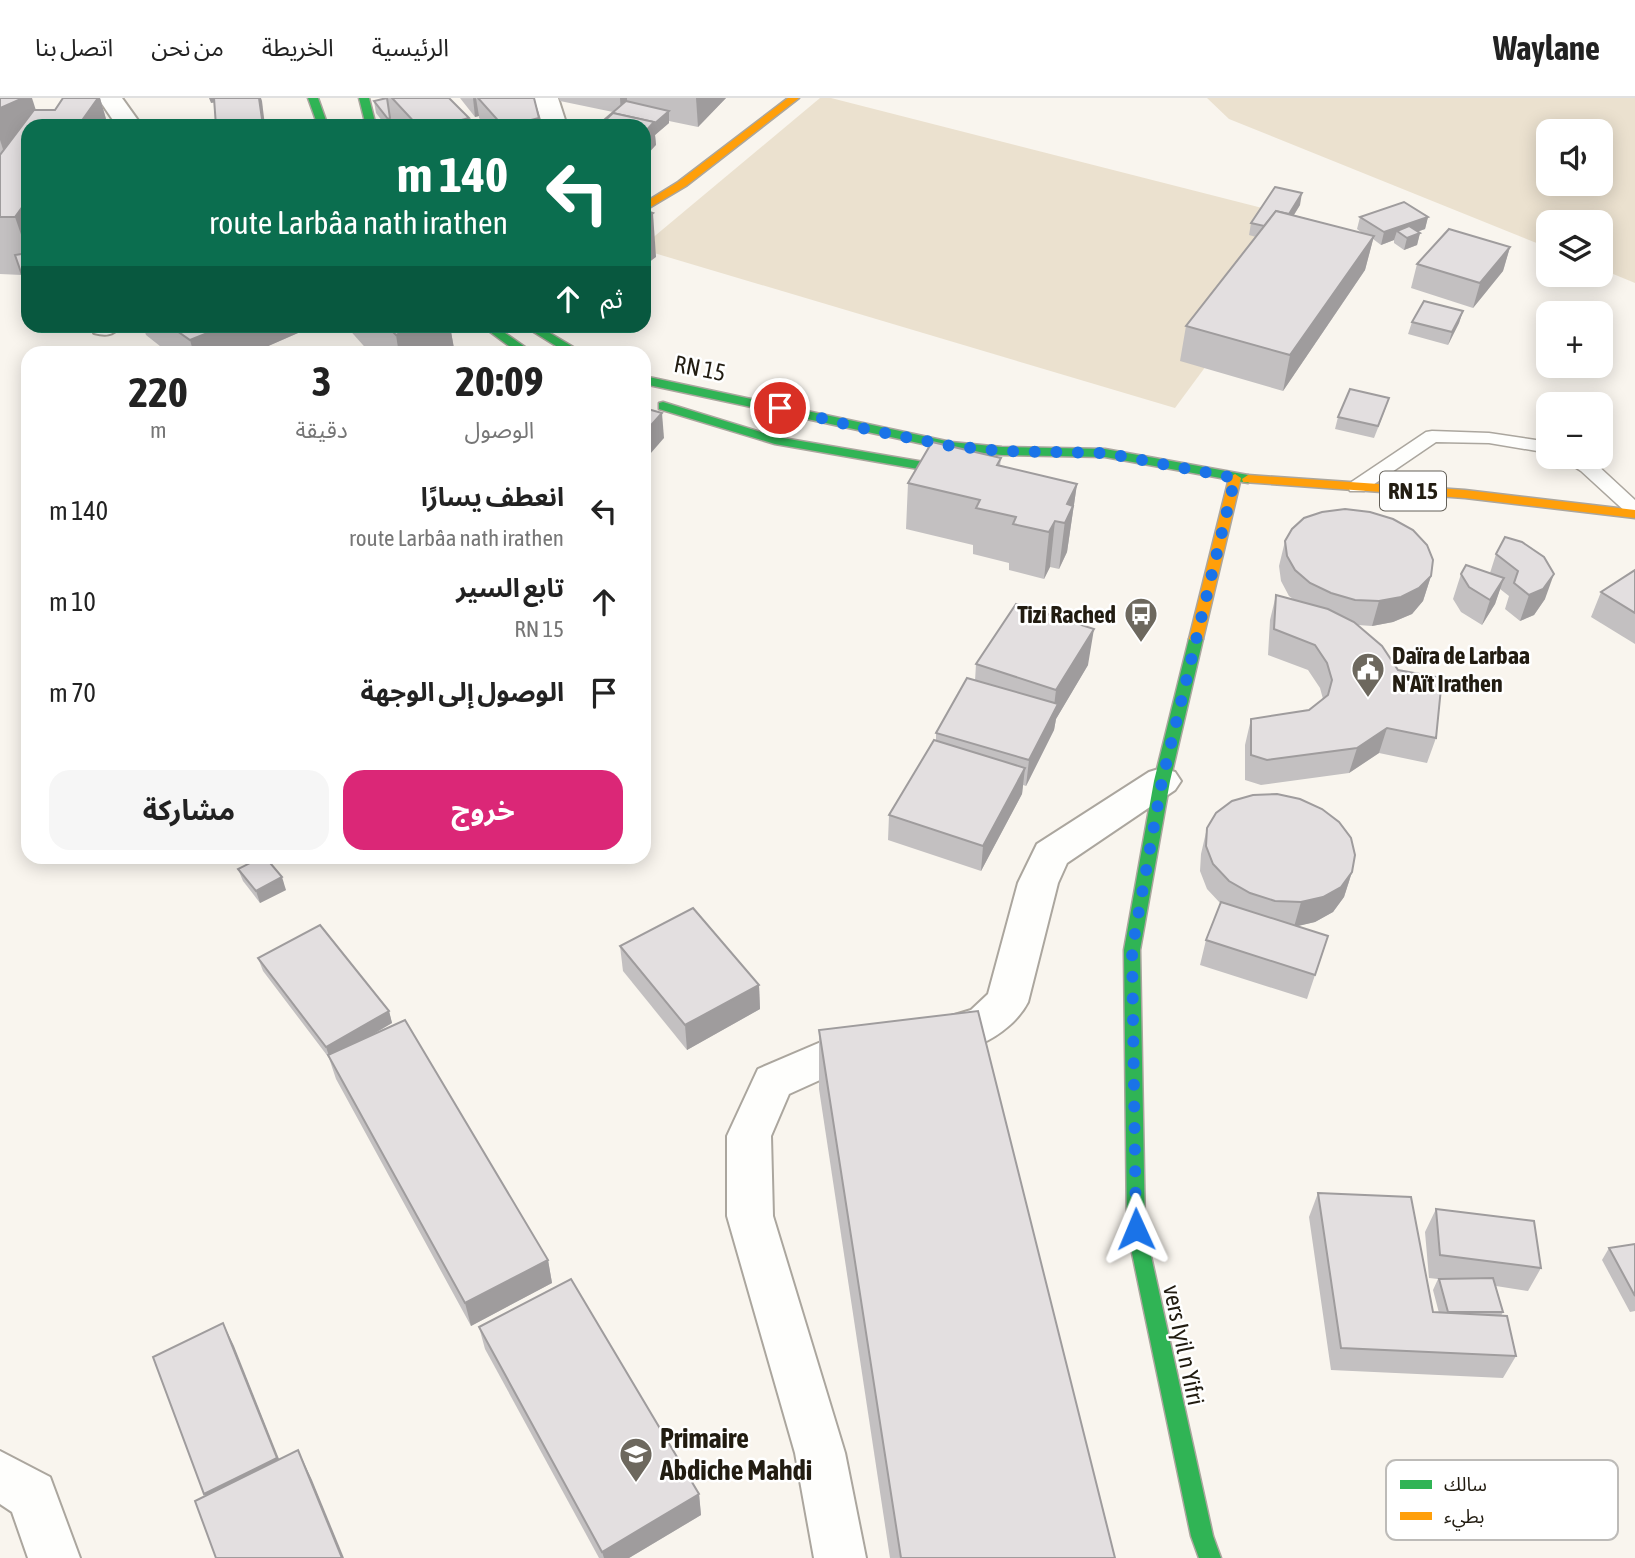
<!DOCTYPE html>
<html lang="ar">
<meta charset="utf-8">
<style>
:root{--surface:#fff;--page:#f6f6f6;--text:#222;--muted:#767676;--line:#e0e0e0;--accent:#db2777}
body{margin:0;font-family:"Asap Condensed","Noto Sans Arabic",sans-serif;background:var(--page);color:var(--text);direction:rtl;height:100vh;display:flex;flex-direction:column;font-size:26px;white-space:nowrap}
*{box-sizing:border-box;margin:0}
p{font-size:23px;color:var(--muted)}
.icon{flex:none;width:38px;height:38px;fill:none;stroke:currentColor;stroke-width:2;stroke-linecap:round;stroke-linejoin:round}
.map{position:relative;flex:1;overflow:hidden;direction:ltr}
.panel{position:absolute;left:21px;top:248px;width:630px;height:518px;display:flex;flex-direction:column;background:var(--surface);border-radius:21px;box-shadow:0 4px 18px #0003;direction:rtl}
.panel>*{flex:none}
.top-card{position:absolute;left:21px;top:21px;width:630px;height:214px;border-radius:21px;box-shadow:0 4px 18px #0003;direction:rtl;background:#0b6e4f;color:#fff;overflow:hidden}
.tools{position:absolute;left:1536px;top:21px;display:grid;gap:14px}
.tools a{display:grid;place-items:center;width:77px;height:77px;border-radius:14px;background:var(--surface);box-shadow:0 4px 18px #0003;font-size:35px}
.pin{position:absolute;display:grid;place-items:center;width:60px;height:60px;color:#fff;margin:-30px;border:4px solid #fff;border-radius:50%;box-shadow:0 2px 7px #0007}
.me{position:absolute;width:77px;margin:-38px;rotate:359deg;stroke-linejoin:round;filter:drop-shadow(0 0 5px #0008)}
.turn{display:flex;align-items:center;gap:24px;height:147px;padding:0 28px;font-size:32px}
.turn .icon{width:91px;height:91px;stroke-width:2.5}
.turn b{display:block;font-size:49px;line-height:60px}
.then{display:flex;align-items:center;height:66px;padding:0 28px;background:#0003;gap:14px;font-size:26px}
.eta{display:flex;justify-content:space-evenly;align-items:center;height:119px;text-align:center}
.eta b{font-size:42px;font-weight:700;line-height:49px}
.cta{display:flex;gap:14px;margin-top:auto;padding:14px 28px}
.cta a{flex:1;height:80px;border-radius:21px;background:var(--accent);color:#fff;font-size:28px;font-weight:700;line-height:80px;text-align:center}
.cta a+a{background:var(--page);color:var(--text)}
ul{padding:0;list-style:none}
li{display:flex;align-items:center;gap:21px;height:91px;padding:0 28px}
li div{flex:1}
li b{display:block;font-size:26px}
li em{font-style:normal}
header{display:flex;align-items:center;gap:42px;box-sizing:border-box;height:98px;padding:0 35px;background:var(--surface);border-bottom:2px solid var(--line)}
header strong{font-size:33px}
nav{display:flex;gap:38px;margin-inline-start:auto;font-size:24px}
.map>svg:first-child{display:block}
.green{fill:#ebe1cf;fill-rule:evenodd}
.lines{fill:none;stroke-linecap:round;stroke-linejoin:round}
.lane-casing{stroke:#aba69e;stroke-width:3}
.street-casing{stroke:#aba69e;stroke-width:4}
.fast-casing{stroke:#aba69e;stroke-width:3}
.slow-casing{stroke:#aba69e;stroke-width:3}
.lane{fill:#fefefc;fill-rule:evenodd}
.street{fill:#fefefc;fill-rule:evenodd}
.fast{fill:#30b455;fill-rule:evenodd}
.slow{fill:#ff9f0a;fill-rule:evenodd}
.wall{fill:#c3c0c1}
.shaded-wall{fill:#9f9c9d}
.building{fill:#e3dfe0;stroke:#9f9c9d;stroke-width:2}
.route{stroke:#1a73e8;stroke-width:12;stroke-dasharray:0 21.6}
.labels{text-anchor:middle;dominant-baseline:central;stroke-width:5;stroke-linejoin:round;paint-order:stroke}
.shield{fill:#fff;stroke:#646058;stroke-width:2}
.shield-label{font-size:23px;font-weight:bold;fill:#221c11}
.street-label{font-size:24px;fill:#221c11;stroke:#fff}
.poi-label{font-size:24px;font-weight:bold;fill:#221c11;stroke:#fff;text-anchor:end}
.near-poi-label{font-size:28px;font-weight:bold;fill:#221c11;stroke:#fff;text-anchor:start}
.key{fill:#fff;stroke:#bdbbb8;stroke-width:2}
.key-label{font-size:19px;fill:#221c11}
</style>
<header>
<strong>Waylane</strong>
<nav><a>الرئيسية</a><a>الخريطة</a><a>من نحن</a><a>اتصل بنا</a></nav>
</header>
<div class="map">
<svg width="1635" height="1460" viewBox="0 0 1635 1460">
<rect width="100%" height="100%" fill="#f9f5ee"/>
<g class="green">
<polygon points="820,0 831,0 1313,123 1175,310 644,152 644,147"/>
<path d="M1207 0H1635V185L1601 171V124H1549V150L1229 21ZM1549 33H1601V86H1549Z"/>
</g>
<g class="lines">
<defs>
<g id="lane">
<polygon points="1432,333 1489,335 1549,344 1549,355 1489,345 1436,344 1364,393 1350,393 1348,389 1350,385 1426,334"/>
<polygon points="1559,359 1582,359 1595,365 1635,402 1635,418 1628,416 1581,373"/>
</g>
<g id="street">
<polygon points="98,0 122,0 142,28 117,28"/>
<polygon points="534,0 558,0 567,28 543,28"/>
<path d="M91 228H120C113 238 105 238 94 235Z"/>
<path d="M1162 670 1175 674 1181 683 1175 692 1067 765 1058 785 1028 904C1010 939 956 965 918 952L912 940 918 928 971 912 988 896 1018 785 1037 746 1149 674Z"/>
<polygon points="870,933 885,938 891,950 885,962 842,972 789,996 771,1038 773,1118 845,1355 866,1460 814,1460 795,1355 727,1118 727,1038 758,971 821,944"/>
<polygon points="0,1353 50,1379 80,1460 28,1460 12,1414 0,1406"/>
</g>
<g id="fast">
<polygon points="308,0 318,0 328,28 318,28"/>
<polygon points="359,0 369,0 376,28 366,28"/>
<polygon points="482,228 495,228 535,256 520,256"/>
<polygon points="524,228 538,228 585,256 569,256"/>
<polygon points="644,278 951,344 1002,349 1105,351 1248,377 1254,381 1248,385 1105,359 1002,357 951,352 644,286"/>
<polygon points="663,304 777,339 924,364 930,368 924,372 775,346 659,311 659,305"/>
<polygon points="1196,536 1203,541 1170,683 1140,852 1145,1131 1213,1438 1221,1460 1199,1460 1191,1438 1127,1131 1124,852 1154,683 1189,541"/>
</g>
<g id="slow">
<polygon points="788,0 799,0 686,88 644,113 644,105 678,84"/>
<polygon points="1235,376 1241,380 1203,541 1196,546 1189,541 1229,380"/>
<polygon points="1248,377 1465,392 1635,412 1635,420 1465,400 1243,384 1242,381"/>
</g>
</defs>
<use href="#lane" class="lane-casing"/>
<use href="#street" class="street-casing"/>
<use href="#fast" class="fast-casing"/>
<use href="#slow" class="slow-casing"/>
<use href="#lane" class="lane"/>
<use href="#street" class="street"/>
<use href="#fast" class="fast"/>
<use href="#slow" class="slow"/>
</g>
<g class="wall">
<polygon points="0,0 36,12 55,12 100,0 108,28 28,28 28,193 22,177 0,176"/>
<polygon points="386,0 449,0 469,20 470,28 386,28 376,15 374,3"/>
<polygon points="460,0 534,0 540,28 486,28 479,20 479,18 475,19"/>
<polygon points="559,0 726,0 698,29 669,23 669,25 655,37 656,47 604,24 604,22 613,14 560,3"/>
<polygon points="1300,107 1294,117 1362,135 1357,131 1360,119 1428,119 1425,131 1417,134 1420,135 1417,147 1404,152 1394,145 1394,142 1381,147 1373,141 1365,172 1283,293 1180,263 1186,228 1256,139 1249,137 1251,125"/>
<polygon points="1510,149 1503,173 1473,210 1411,190 1417,166"/>
<polygon points="1463,213 1459,225 1448,247 1408,236 1412,224"/>
<polygon points="143,228 314,228 250,256 170,256 146,237"/>
<polygon points="346,228 450,228 455,256 371,256"/>
<polygon points="1389,300 1385,312 1374,340 1335,331 1338,319"/>
<polygon points="1001,360 1000,368 1077,386 1067,454 1059,471 1050,469 1044,481 1009,472 1009,465 973,456 973,447 906,431 908,385"/>
<polygon points="1505,439 1545,501 1534,517 1520,523 1505,511 1509,498 1500,491 1495,506 1482,527 1461,514 1453,501 1461,476 1490,475 1496,456"/>
<polygon points="1285,443 1431,478 1423,503 1412,516 1393,524 1372,528 1358,527 1436,640 1427,665 1379,655 1349,675 1261,687 1245,682 1245,647 1251,621 1309,612 1323,601 1320,590 1308,572 1268,557 1270,522 1276,497 1293,501 1289,498 1281,483 1279,468"/>
<polygon points="1635,472 1635,546 1591,519 1601,494"/>
<polygon points="976,566 1088,567 1056,621 1054,632 1026,688 1023,687 1022,696 981,773 888,742 889,717 936,642 936,635 975,583"/>
<polygon points="1207,730 1352,774 1344,799 1333,814 1315,824 1297,828 1328,838 1307,901 1200,867 1206,842 1221,806 1207,791 1200,773 1201,756"/>
<polygon points="238,771 286,792 260,805 243,783"/>
<polygon points="620,848 759,887 760,911 687,952 623,873"/>
<polygon points="258,860 389,913 392,925 374,936 548,1162 552,1185 471,1228 336,981 329,960 263,873"/>
<polygon points="819,932 1115,1460 890,1460 819,991"/>
<polygon points="1318,1095 1433,1214 1439,1215 1433,1192 1438,1181 1429,1180 1425,1134 1436,1111 1541,1170 1528,1193 1496,1188 1503,1214 1501,1218 1516,1258 1503,1280 1331,1272 1309,1119"/>
<polygon points="1635,1146 1635,1213 1630,1214 1602,1162 1609,1150"/>
<polygon points="479,1229 699,1396 701,1417 629,1460 599,1460 485,1251"/>
</g>
<g class="shaded-wall">
<polygon points="23,0 32,0 41,28 9,70 0,42 0,10"/>
<polygon points="98,0 100,0 108,28 78,28"/>
<polygon points="209,0 246,0 211,5"/>
<polygon points="259,0 261,0 262,3 265,28 263,28"/>
<polygon points="473,0 476,0 479,18 475,19"/>
<polygon points="620,0 627,0 627,11 621,16"/>
<polygon points="696,0 726,0 698,29"/>
<polygon points="669,13 669,25 655,37 656,47 644,60 644,35 654,24"/>
<polygon points="390,20 392,28 389,28 388,21"/>
<polygon points="469,20 470,28 439,28"/>
<polygon points="539,20 540,28 507,28"/>
<polygon points="1302,95 1300,107 1277,144 1279,132"/>
<polygon points="28,101 28,157 15,119"/>
<polygon points="653,115 656,159 644,168 644,122"/>
<polygon points="1428,119 1425,131 1405,138 1397,133 1394,142 1381,147 1384,134"/>
<polygon points="1420,135 1417,147 1404,152 1407,140"/>
<polygon points="1374,138 1365,172 1283,293 1290,257"/>
<polygon points="1510,149 1503,173 1473,210 1480,185"/>
<polygon points="28,178 28,192 23,180"/>
<polygon points="1463,213 1459,225 1448,247 1452,234"/>
<polygon points="225,228 314,228 250,256 194,256 190,242"/>
<polygon points="412,228 450,228 455,256 399,256 396,237"/>
<polygon points="662,315 664,340 644,363 644,335"/>
<polygon points="1077,386 1067,454 1059,471 1067,406"/>
<polygon points="648,388 651,424 644,430 644,391"/>
<polygon points="1055,423 1050,469 1044,481 1049,434"/>
<polygon points="1554,476 1545,501 1534,517 1520,523 1529,497"/>
<polygon points="1431,478 1423,503 1412,516 1393,524 1372,528 1379,503"/>
<polygon points="1504,480 1495,506 1482,527 1490,502"/>
<polygon points="1094,531 1088,567 1056,621 1054,632 1026,688 1029,662 1053,616 1056,592"/>
<polygon points="1387,630 1379,655 1349,675 1357,650"/>
<polygon points="1025,670 1022,696 981,773 983,748"/>
<polygon points="1352,774 1344,799 1333,814 1315,824 1294,829 1301,804"/>
<polygon points="282,779 286,792 260,805 256,793"/>
<polygon points="759,887 760,911 687,952 685,927"/>
<polygon points="389,913 392,925 330,961 326,949"/>
<polygon points="548,1162 552,1185 471,1228 465,1205"/>
<polygon points="223,1225 234,1248 287,1381 216,1417 204,1396"/>
<polygon points="298,1352 312,1382 344,1460 342,1460"/>
<polygon points="699,1396 701,1417 629,1460 604,1460 602,1454"/>
</g>
<g class="building">
<polygon points="0,0 23,0 0,10"/>
<polygon points="63,0 98,0 78,28 28,28 28,101 15,119 0,119 0,57 34,12 55,12"/>
<polygon points="214,0 259,0 263,28 216,28"/>
<polygon points="387,0 390,20 388,21 374,3"/>
<polygon points="392,0 449,0 469,20 439,28 418,28"/>
<polygon points="478,0 534,0 539,20 507,28 503,28"/>
<polygon points="626,3 669,13 654,26 654,24 613,15 606,22 604,22"/>
<polygon points="613,15 654,24 644,35 644,28 599,28"/>
<polygon points="1275,89 1302,95 1289,116 1276,113 1264,128 1251,125"/>
<polygon points="1404,104 1428,119 1384,134 1360,119"/>
<polygon points="644,112 653,115 644,122"/>
<polygon points="1276,113 1374,138 1290,257 1186,228"/>
<polygon points="1409,128 1420,135 1407,140 1397,133"/>
<polygon points="1449,131 1510,149 1480,185 1417,166"/>
<polygon points="28,155 28,178 23,180 15,157"/>
<polygon points="1424,203 1463,213 1452,234 1412,224"/>
<polygon points="170,228 225,228 190,242"/>
<polygon points="387,228 412,228 396,237"/>
<polygon points="1350,291 1389,300 1378,328 1338,319"/>
<polygon points="644,310 662,315 644,335"/>
<polygon points="932,344 1001,360 997,367 1077,386 1067,406 1073,408 1065,425 1055,423 1049,434 1013,426 1016,419 976,410 980,402 908,385"/>
<polygon points="1345,411 1370,414 1393,421 1413,432 1427,447 1433,462 1431,478 1419,490 1401,499 1379,503 1355,502 1331,495 1310,485 1295,472 1287,458 1285,443 1292,431 1304,420 1322,414"/>
<polygon points="1505,439 1522,444 1544,459 1554,476 1543,491 1529,497 1514,485 1518,473 1496,456"/>
<polygon points="1466,467 1504,480 1490,502 1469,489 1461,476"/>
<polygon points="1635,472 1635,515 1601,494"/>
<polygon points="1276,497 1328,511 1354,524 1382,548 1398,572 1442,580 1436,640 1387,630 1357,650 1267,662 1251,657 1251,621 1309,612 1328,597 1332,582 1327,565 1315,547 1274,531"/>
<polygon points="1016,506 1094,531 1056,592 976,566"/>
<polygon points="967,580 1058,606 1029,662 936,635"/>
<polygon points="934,642 1025,670 983,748 889,717"/>
<polygon points="1277,696 1300,701 1322,711 1339,724 1351,740 1355,757 1352,774 1341,789 1323,799 1301,804 1275,803 1250,795 1229,783 1213,766 1206,748 1207,730 1216,715 1232,703 1253,697"/>
<polygon points="260,760 266,760 282,779 256,793 238,771"/>
<polygon points="1221,804 1328,838 1315,877 1206,842"/>
<polygon points="693,810 759,887 685,927 620,848"/>
<polygon points="320,827 389,913 326,949 258,860"/>
<polygon points="978,913 1115,1460 901,1460 819,932"/>
<polygon points="405,922 548,1162 465,1205 328,957"/>
<polygon points="1318,1095 1411,1099 1433,1214 1507,1218 1516,1258 1341,1250"/>
<polygon points="1436,1111 1534,1123 1541,1170 1440,1157"/>
<polygon points="1635,1146 1635,1198 1609,1150"/>
<polygon points="1493,1180 1503,1214 1448,1214 1439,1181"/>
<polygon points="571,1181 699,1396 602,1454 479,1229"/>
<polygon points="223,1225 277,1360 204,1396 153,1259"/>
<polygon points="298,1352 342,1460 216,1460 195,1403"/>
</g>
<g class="lines">
<polyline class="route" points="780,310 870,332 951,348 1002,353 1105,355 1235,380 1162,683 1132,852 1136,1131"/>
</g>
<defs>
<symbol id="bus-pin" viewBox="-11 -11 22 30"><path d="M0 17L-7.5 6A9.5 9.5 0 1 1 7.5 6Z" fill="#6d685e" stroke="#fff"/><path d="M-5-6H5V4H4V6H2V4H-2V6H-4V4H-5ZM-3.5-4V0h7V-4ZM-3.5 1.2v1.5H-2V1.2ZM2 1.2v1.5H3.5V1.2Z" fill="#fff"/></symbol>
<symbol id="civic-pin" viewBox="-11 -11 22 30"><path d="M0 17L-7.5 6A9.5 9.5 0 1 1 7.5 6Z" fill="#6d685e" stroke="#fff"/><path d="M-.6-6.5H3V-4.5H.6V-3L4-1V1h2V6H-6V1h2V-1L-.6-3ZM-1.2 2.5V6h2.4V2.5Z" fill="#fff"/></symbol>
<symbol id="school-pin" viewBox="-11 -11 22 30"><path d="M0 17L-7.5 6A9.5 9.5 0 1 1 7.5 6Z" fill="#6d685e" stroke="#fff"/><path d="M0-5L7-2L0 1L-7-2ZM-4 1L0 2.5L4 1V4Q0 6-4 4Z" fill="#fff"/></symbol>
</defs>
<g fill-rule="evenodd">
<use href="#bus-pin" x="1122" y="497" width="38" height="52"/>
<use href="#civic-pin" x="1349" y="552" width="38" height="52"/>
<use href="#school-pin" x="617" y="1337" width="38" height="52"/>
</g>
<g class="labels">
<rect class="shield" x="1380" y="373.5" width="66" height="39" rx="5"/>
<g class="shield-label">
<text x="1413" y="393">RN 15</text>
</g>
<g class="street-label">
<text transform="translate(700 270) rotate(11)">RN 15</text>
<text transform="translate(1184 1247) rotate(78)">vers Iγil n Yifri</text>
</g>
<g class="poi-label">
<text x="1116" y="516">Tizi Rached</text>
<text x="1392" y="557" text-anchor="start">Daïra de Larbaa<tspan x="1392" dy="28">N'Aït Irathen</tspan></text>
</g>
<g class="near-poi-label">
<text x="660" y="1340">Primaire<tspan x="660" dy="32">Abdiche Mahdi</tspan></text>
</g>
</g>
<rect x="1386" y="1362" width="232" height="80" rx="10" class="key"/>
<rect x="1400" y="1382" width="32" height="9" fill="#30b455"/>
<rect x="1400" y="1414" width="32" height="8" fill="#ff9f0a"/>
<g class="key-label">
<text x="1444" y="1393">سالك</text>
<text x="1444" y="1425">بطيء</text>
</g>
</svg>
<div class="tools">
<a><svg class="icon" aria-label="sound" viewBox="0 0 24 24"><path d="M4 9h4l5-4v14l-5-4H4zM17 9q2 3 0 6"/></svg></a>
<a><svg class="icon" aria-label="layers" viewBox="0 0 24 24"><path d="M12 4l9 5-9 5-9-5zM3 14l9 5 9-5"/></svg></a>
<a>+</a>
<a>−</a>
</div>
<div class="pin" style="left:780px;top:310px;background:#d93025"><svg class="icon" aria-label="arrive" viewBox="0 0 24 24"><path d="M6 21V4h12l-3 4 3 4H6"/></svg></div>
<svg class="me" style="left:1136px;top:1131px" viewBox="-20 -20 40 40"><path d="M0-17L14 15 0 8-14 15z" fill="#1a73e8" stroke="#fff" stroke-width="4"/></svg>
<div class="top-card">
<div class="turn"><svg class="icon" aria-label="left" viewBox="0 0 24 24"><path d="M17 20v-9H6M10 6l-5 5 5 5"/></svg><div><b>140 m</b>route Larbâa nath irathen</div></div>
<div class="then">ثم<svg class="icon" aria-label="ahead" viewBox="0 0 24 24"><path d="M12 20V5M6 11l6-6 6 6"/></svg></div>
</div>
<section class="panel">
<div class="eta">
<div><b>20:09</b><p>الوصول</p></div>
<div><b>3</b><p>دقيقة</p></div>
<div><b>220</b><p>m</p></div>
</div>
<ul>
<li><svg class="icon" aria-label="left" viewBox="0 0 24 24"><path d="M17 20v-9H6M10 6l-5 5 5 5"/></svg><div><b>انعطف يسارًا</b><p>route Larbâa nath irathen</p></div><em>140 m</em></li>
<li><svg class="icon" aria-label="ahead" viewBox="0 0 24 24"><path d="M12 20V5M6 11l6-6 6 6"/></svg><div><b>تابع السير</b><p>RN 15</p></div><em>10 m</em></li>
<li><svg class="icon" aria-label="arrive" viewBox="0 0 24 24"><path d="M6 21V4h12l-3 4 3 4H6"/></svg><div><b>الوصول إلى الوجهة</b></div><em>70 m</em></li>
</ul>
<div class="cta"><a>خروج</a><a>مشاركة</a></div>
</section>
</div>
